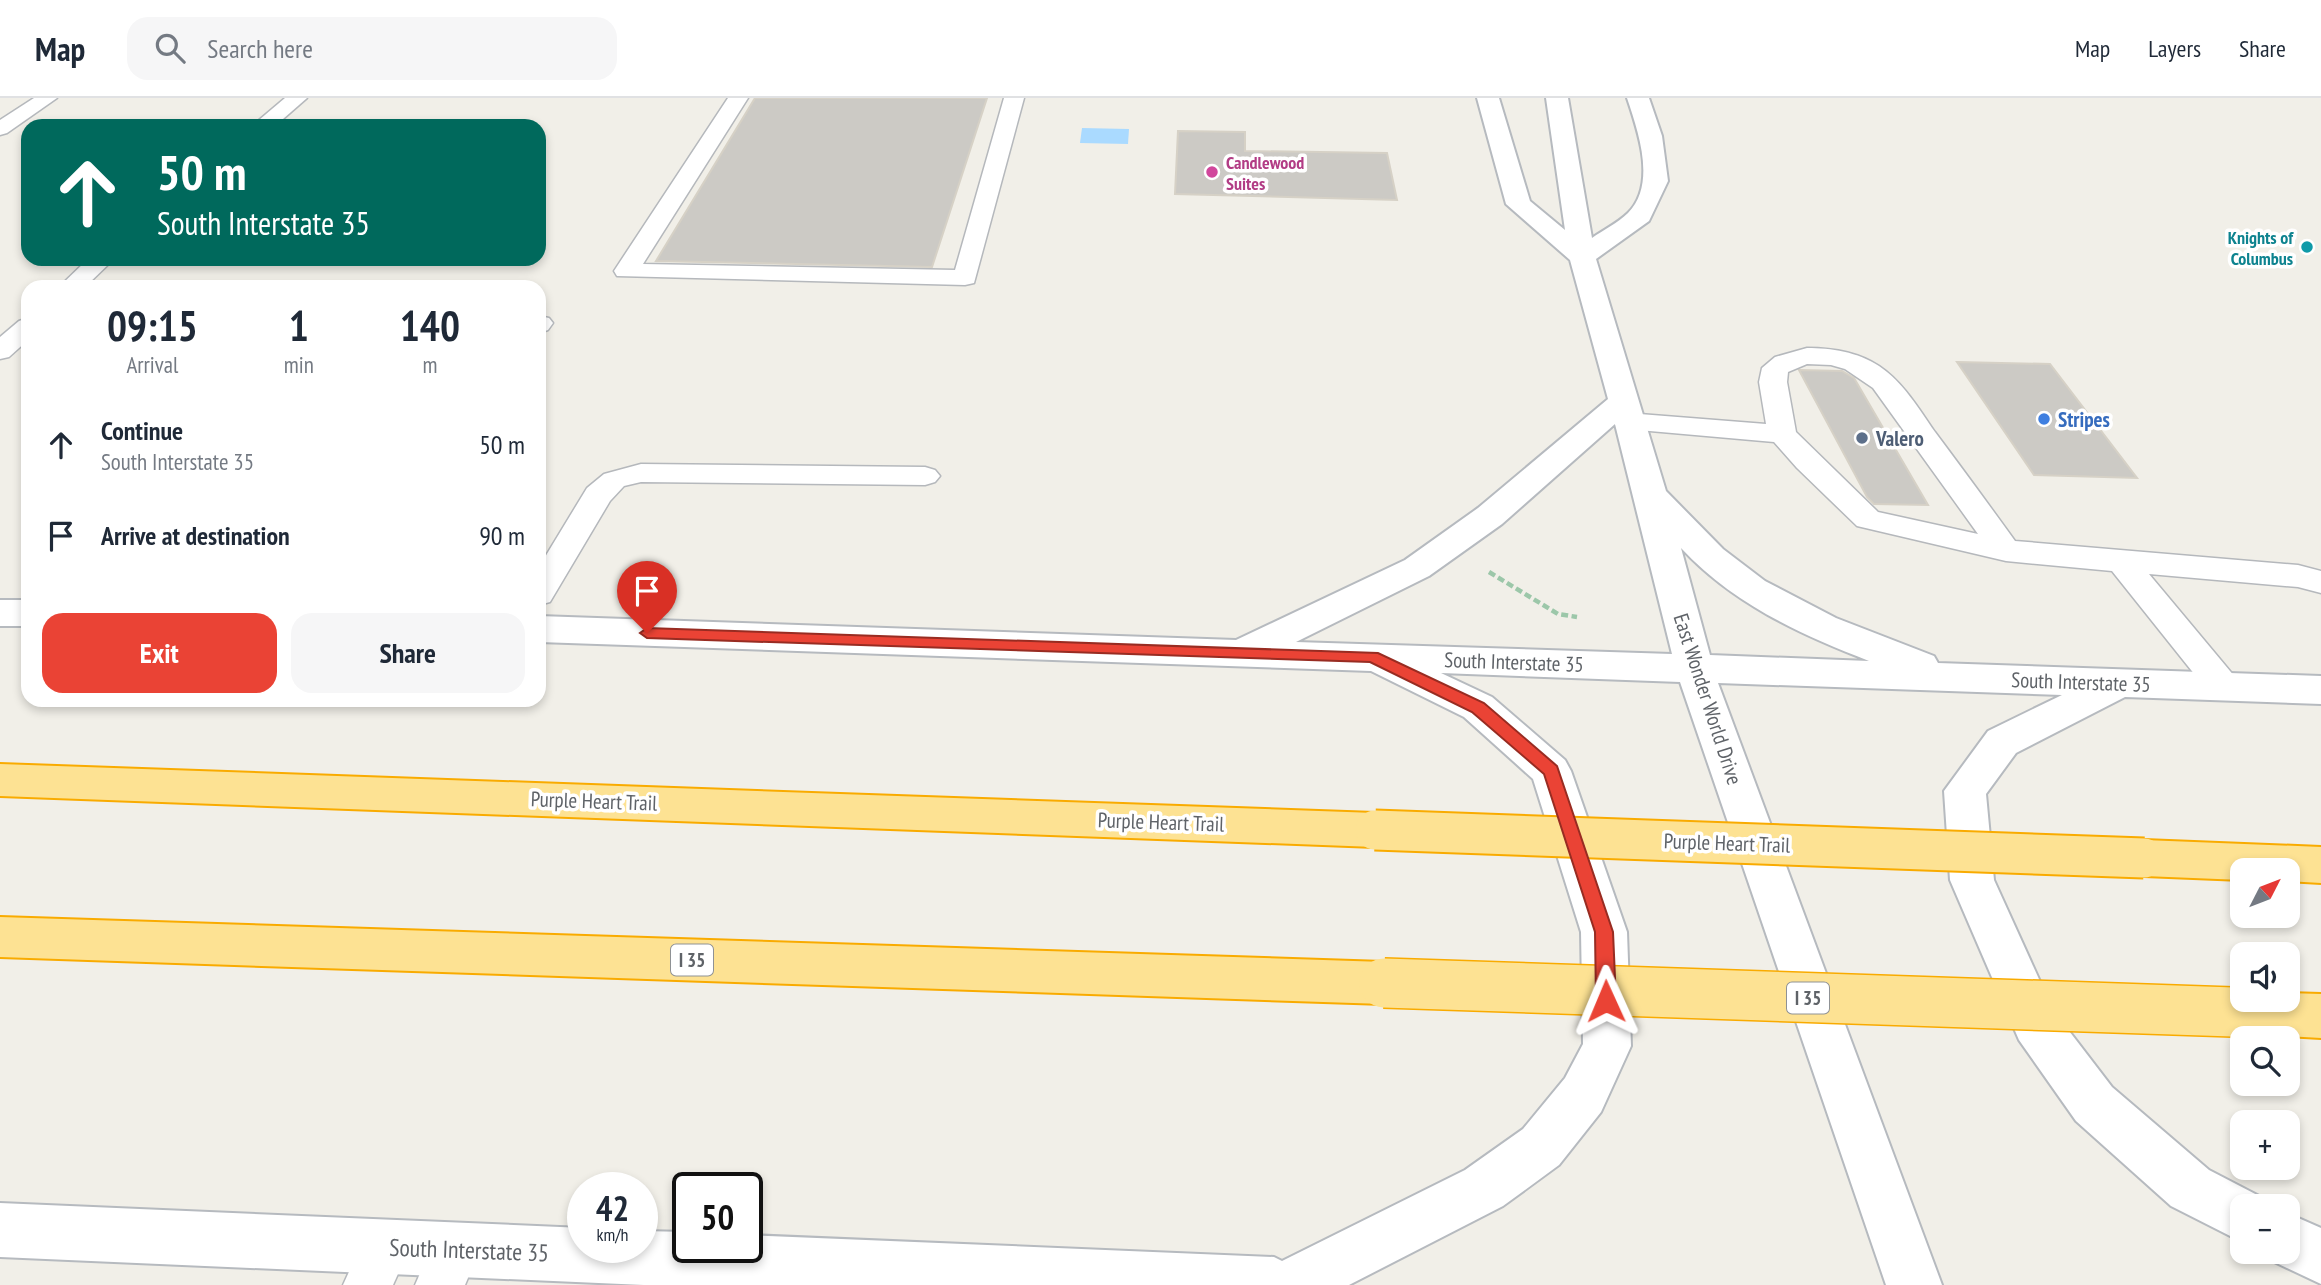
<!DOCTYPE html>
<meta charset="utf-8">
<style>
:root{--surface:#fff;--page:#f6f6f7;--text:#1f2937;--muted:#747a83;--line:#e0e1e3;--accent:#ea4335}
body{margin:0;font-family:"PT Sans Narrow",sans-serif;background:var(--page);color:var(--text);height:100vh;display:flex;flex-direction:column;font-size:26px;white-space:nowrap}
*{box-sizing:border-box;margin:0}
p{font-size:23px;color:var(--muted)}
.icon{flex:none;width:38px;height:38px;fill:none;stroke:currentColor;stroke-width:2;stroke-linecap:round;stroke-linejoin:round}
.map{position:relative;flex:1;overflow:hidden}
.side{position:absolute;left:21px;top:182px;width:525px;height:427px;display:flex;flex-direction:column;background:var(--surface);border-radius:21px;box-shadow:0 4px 10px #0003}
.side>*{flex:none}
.guide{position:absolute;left:21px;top:21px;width:525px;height:147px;border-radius:21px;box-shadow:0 4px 10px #0003;background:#00695c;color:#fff;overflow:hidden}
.needle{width:46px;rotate:48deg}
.fabs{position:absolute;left:2230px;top:760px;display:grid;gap:14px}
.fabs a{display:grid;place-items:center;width:70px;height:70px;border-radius:14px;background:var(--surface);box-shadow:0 4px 10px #0003;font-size:35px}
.speed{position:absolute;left:567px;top:1074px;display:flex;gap:14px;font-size:35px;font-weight:700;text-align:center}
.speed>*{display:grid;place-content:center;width:91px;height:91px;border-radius:50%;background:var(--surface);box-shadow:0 4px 10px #0003;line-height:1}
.speed small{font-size:18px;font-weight:400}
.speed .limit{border:4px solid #111;border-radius:10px;background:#fff;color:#111}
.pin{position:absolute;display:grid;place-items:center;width:60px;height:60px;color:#fff;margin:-72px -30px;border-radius:50% 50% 50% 0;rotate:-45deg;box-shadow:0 0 7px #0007}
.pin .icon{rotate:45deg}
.me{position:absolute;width:77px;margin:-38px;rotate:359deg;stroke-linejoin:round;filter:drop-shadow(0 0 5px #0008)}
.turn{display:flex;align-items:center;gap:24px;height:147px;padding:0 21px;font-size:32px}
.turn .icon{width:91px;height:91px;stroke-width:2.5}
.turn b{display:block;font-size:49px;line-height:60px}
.eta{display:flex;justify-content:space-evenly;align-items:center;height:119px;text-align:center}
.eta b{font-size:42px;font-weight:800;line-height:49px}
.cta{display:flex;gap:14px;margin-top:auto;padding:14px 21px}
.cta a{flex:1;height:80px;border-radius:21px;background:var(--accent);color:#fff;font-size:28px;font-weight:800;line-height:80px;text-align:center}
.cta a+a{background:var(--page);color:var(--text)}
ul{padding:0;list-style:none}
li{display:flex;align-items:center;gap:21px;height:91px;padding:0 21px}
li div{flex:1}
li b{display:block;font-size:26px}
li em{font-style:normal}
header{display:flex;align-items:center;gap:42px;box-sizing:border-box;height:98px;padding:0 35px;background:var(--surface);border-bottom:2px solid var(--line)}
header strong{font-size:33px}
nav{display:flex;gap:38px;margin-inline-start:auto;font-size:24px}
.search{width:490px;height:63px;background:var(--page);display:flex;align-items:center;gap:18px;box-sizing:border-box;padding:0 24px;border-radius:21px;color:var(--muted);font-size:26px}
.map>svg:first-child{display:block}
.water{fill:#aadaff}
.building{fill:#cccac5;stroke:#d6d1c6;stroke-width:2}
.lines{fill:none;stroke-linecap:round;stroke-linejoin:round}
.lane-casing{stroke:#b5b8bc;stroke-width:3}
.secondary-casing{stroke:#b6babf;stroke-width:4}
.highway-casing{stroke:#f9ab00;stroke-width:4}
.path{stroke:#9cc7a9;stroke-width:4.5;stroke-dasharray:7 3.5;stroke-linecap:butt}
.lane{fill:#fff;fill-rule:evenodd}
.secondary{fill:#fff;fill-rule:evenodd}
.highway{fill:#fde293;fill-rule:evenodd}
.highway-bridge-far1-casing{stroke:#f9ab00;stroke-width:43;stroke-linecap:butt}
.highway-bridge-casing{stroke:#f9ab00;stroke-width:52;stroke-linecap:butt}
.highway-bridge-far1{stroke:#fde293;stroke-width:39}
.highway-bridge{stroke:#fde293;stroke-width:49}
.route{fill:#ea4335;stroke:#982c22;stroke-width:2}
.hotel-dot{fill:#d1479c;stroke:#fff;stroke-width:2.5}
.culture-dot{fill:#0f9aa8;stroke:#fff;stroke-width:2.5}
.shop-dot{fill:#3f7fe0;stroke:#fff;stroke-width:2.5}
.service-dot{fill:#5c6f8a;stroke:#fff;stroke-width:2.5}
.labels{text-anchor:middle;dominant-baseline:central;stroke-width:7;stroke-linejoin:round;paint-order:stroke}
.far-hotel-label{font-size:18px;font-weight:bold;fill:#b23c85;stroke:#fff;text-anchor:start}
.far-culture-label{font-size:18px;font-weight:bold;fill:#0d838f;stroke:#fff;text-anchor:end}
.shield{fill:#fff;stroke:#8f9295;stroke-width:2}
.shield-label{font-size:19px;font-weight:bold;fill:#5f6368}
.shop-label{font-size:21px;font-weight:bold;fill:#366cbe;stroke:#fff;text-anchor:start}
.service-label{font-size:21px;font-weight:bold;fill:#4e5e75;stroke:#fff;text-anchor:start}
.street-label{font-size:21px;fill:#5f6368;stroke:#fff}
.near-street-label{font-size:24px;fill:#5f6368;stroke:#fff}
</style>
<header>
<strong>Map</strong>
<div class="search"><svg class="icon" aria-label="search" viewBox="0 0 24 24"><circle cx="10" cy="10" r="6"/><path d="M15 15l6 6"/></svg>Search here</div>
<nav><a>Map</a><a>Layers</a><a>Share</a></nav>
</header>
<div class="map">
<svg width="2321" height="1187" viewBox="0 0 2321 1187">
<rect width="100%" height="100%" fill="#f1efe8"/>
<polygon class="water" points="1082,30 1129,31 1128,46 1080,45"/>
<g class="building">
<polygon points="755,0 987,0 932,169 656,163"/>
<polygon points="1178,33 1245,34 1245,53 1387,55 1397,102 1175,96"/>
<polygon points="1957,264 2050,266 2137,380 2034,377"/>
<polygon points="1799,272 1842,273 1854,280 1928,407 1874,406 1867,399"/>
</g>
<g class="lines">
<defs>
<g id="lane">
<polygon points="34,0 57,0 7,35 0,37 0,22"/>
<polygon points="285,0 307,0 275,28 252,28"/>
<polygon points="728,0 748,0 643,166 955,172 1004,0 1024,0 974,185 965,187 617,178 614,173"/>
<polygon points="88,161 114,161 85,189 59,189"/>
<polygon points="539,218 549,220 553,225 548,232 539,235"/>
<polygon points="28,220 28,242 9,259 0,261 0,239 19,223"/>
<path d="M1807 250C1831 250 1858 254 1879 268 1903 284 1919 311 1935 334 1962 370 1989 407 2015 443L2298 467 2321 473V495L2298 489 2149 476 2235 579 2240 588 2235 597 2223 601 2211 597 2112 473 2006 463 1857 428 1797 370 1774 344 1627 331 1617 329 1613 323 1617 317 1627 315 1766 326 1759 284 1762 270 1775 259ZM1807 266 1831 267 1845 271 1873 290 1978 436 1878 414 1796 334 1787 284 1788 274Z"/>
<polygon points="641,366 925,369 935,372 940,378 935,384 925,387 641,384 624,388 610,403 550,504 539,507 539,469 587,390 604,376"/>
<polygon points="385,1124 402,1132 410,1149 393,1187 343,1187 368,1132"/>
<polygon points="455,1126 472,1134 480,1151 465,1187 415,1187 438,1134"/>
</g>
<g id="secondary">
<path d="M1477 0H1499L1530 103 1565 132 1546 0H1568L1592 140C1603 132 1618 125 1628 115 1657 86 1638 33 1627 0H1649L1662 38 1668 83 1649 123 1596 161 1666 393 1723 451 1765 483 1836 520 1934 558 1938 565 2321 578V606L2125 599 2016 655 1986 696 1994 782 2053 912 2112 989 2209 1072 2261 1099 2264 1108H2242V1144L2171 1108 2076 1023 2019 942 1950 782 1944 693 1988 633 2062 597 1718 585 1942 1187H1886L1680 584 1441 575 1492 599 1565 662 1571 673 1627 834 1631 948 1601 1014 1559 1067 1503 1108 1349 1187H644L0 1159V1105L583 1130V1150H642V1133L688 1134V1150H747V1137L1274 1159 1282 1163 1465 1072 1523 1031 1565 980 1583 946 1581 834 1533 681 1464 619 1371 573 539 544V518L1236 542 1405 462 1478 410 1608 301 1570 162 1506 106ZM1615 326 1672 556 1296 544 1429 478 1502 426ZM1681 450C1732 505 1799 536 1869 563L1710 557Z"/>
<rect x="0" y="502" width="28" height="26"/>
<polygon points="2287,1115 2321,1130 2321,1186 2268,1161 2265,1153 2287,1153"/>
</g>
<g id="highway">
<polygon points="0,666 1375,715 1390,720 1396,732 1390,744 1375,749 0,698"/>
<polygon points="2144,742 2321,749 2321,785 2287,783 2287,772 2242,772 2242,782 2144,778 2129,773 2122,760 2129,747"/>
<polygon points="0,819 1384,864 1401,870 1407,885 1401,900 1384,906 0,859"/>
<polygon points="2233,893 2242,893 2242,901 2287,901 2287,895 2321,896 2321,940 2233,935 2216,929 2209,914 2216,899"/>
</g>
</defs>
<use href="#lane" class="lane-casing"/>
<use href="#secondary" class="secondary-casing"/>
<use href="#highway" class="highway-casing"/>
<polyline class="path" points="1489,474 1558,516 1577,519"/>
<use href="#lane" class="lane"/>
<use href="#secondary" class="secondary"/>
<use href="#highway" class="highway"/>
<defs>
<polyline id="highway-bridge-far1" points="1375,732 2144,760"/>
<polyline id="highway-bridge" points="1384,885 2233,914"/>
</defs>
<use href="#highway-bridge-far1" class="highway-bridge-far1-casing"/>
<use href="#highway-bridge" class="highway-bridge-casing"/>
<use href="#highway-bridge-far1" class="highway-bridge-far1"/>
<use href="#highway-bridge" class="highway-bridge"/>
</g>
<polygon class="route" points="647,530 1378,555 1484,605 1557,668 1613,834 1616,903 1613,909 1606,911 1599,909 1596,903 1595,834 1544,676 1472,614 1370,564 647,540 640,535"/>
<circle class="hotel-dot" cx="1212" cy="74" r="7"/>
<circle class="culture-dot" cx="2307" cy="149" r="7"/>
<circle class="shop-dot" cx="2044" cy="321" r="7"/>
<circle class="service-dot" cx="1862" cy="340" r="7"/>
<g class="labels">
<g class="far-hotel-label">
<text x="1226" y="64">Candlewood<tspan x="1226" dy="21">Suites</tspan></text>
</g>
<g class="far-culture-label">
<text x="2293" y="139">Knights of<tspan x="2293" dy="21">Columbus</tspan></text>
</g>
<g class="shield">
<rect x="671" y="846.5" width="42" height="31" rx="5"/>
<rect x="1787" y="884.5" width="42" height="31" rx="5"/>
</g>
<g class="shield-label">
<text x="692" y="862">I 35</text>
<text x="1808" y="900">I 35</text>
</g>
<g class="shop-label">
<text x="2058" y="321">Stripes</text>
</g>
<g class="service-label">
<text x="1876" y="340">Valero</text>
</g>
<g class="street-label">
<text transform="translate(1514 564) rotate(2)">South Interstate 35</text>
<text transform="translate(2081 584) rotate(2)">South Interstate 35</text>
<text transform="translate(1708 601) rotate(72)">East Wonder World Drive</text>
<text transform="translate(594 703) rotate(2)">Purple Heart Trail</text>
<text transform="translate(1161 724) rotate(2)">Purple Heart Trail</text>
<text transform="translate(1727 745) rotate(2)">Purple Heart Trail</text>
</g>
<g class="near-street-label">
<text transform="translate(469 1152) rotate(2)">South Interstate 35</text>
</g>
</g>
</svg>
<div class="fabs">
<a><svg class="needle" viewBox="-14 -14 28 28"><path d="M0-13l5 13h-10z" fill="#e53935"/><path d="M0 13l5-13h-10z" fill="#747a83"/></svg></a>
<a><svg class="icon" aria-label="sound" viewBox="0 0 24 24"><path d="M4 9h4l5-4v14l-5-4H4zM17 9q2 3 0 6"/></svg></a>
<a><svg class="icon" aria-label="search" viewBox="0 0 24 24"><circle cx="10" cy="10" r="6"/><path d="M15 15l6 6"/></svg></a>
<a>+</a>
<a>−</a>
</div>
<div class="speed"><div>42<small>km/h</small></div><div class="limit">50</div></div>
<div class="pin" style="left:647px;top:535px;background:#d93025"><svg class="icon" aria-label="arrive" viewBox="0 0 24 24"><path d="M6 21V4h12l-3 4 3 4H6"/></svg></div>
<svg class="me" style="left:1606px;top:903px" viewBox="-20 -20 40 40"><path d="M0-17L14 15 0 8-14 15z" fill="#ea4335" stroke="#fff" stroke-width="4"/></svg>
<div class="guide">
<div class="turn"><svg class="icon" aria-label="ahead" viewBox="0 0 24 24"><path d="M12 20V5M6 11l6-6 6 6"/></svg><div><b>50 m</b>South Interstate 35</div></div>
</div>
<section class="side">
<div class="eta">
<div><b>09:15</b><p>Arrival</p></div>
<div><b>1</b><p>min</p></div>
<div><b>140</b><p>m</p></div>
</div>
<ul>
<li><svg class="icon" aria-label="ahead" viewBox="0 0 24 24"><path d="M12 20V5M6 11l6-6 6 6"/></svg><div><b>Continue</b><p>South Interstate 35</p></div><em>50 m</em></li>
<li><svg class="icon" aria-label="arrive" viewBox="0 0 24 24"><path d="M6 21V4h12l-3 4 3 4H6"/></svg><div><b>Arrive at destination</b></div><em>90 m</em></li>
</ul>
<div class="cta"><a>Exit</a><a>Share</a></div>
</section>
</div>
